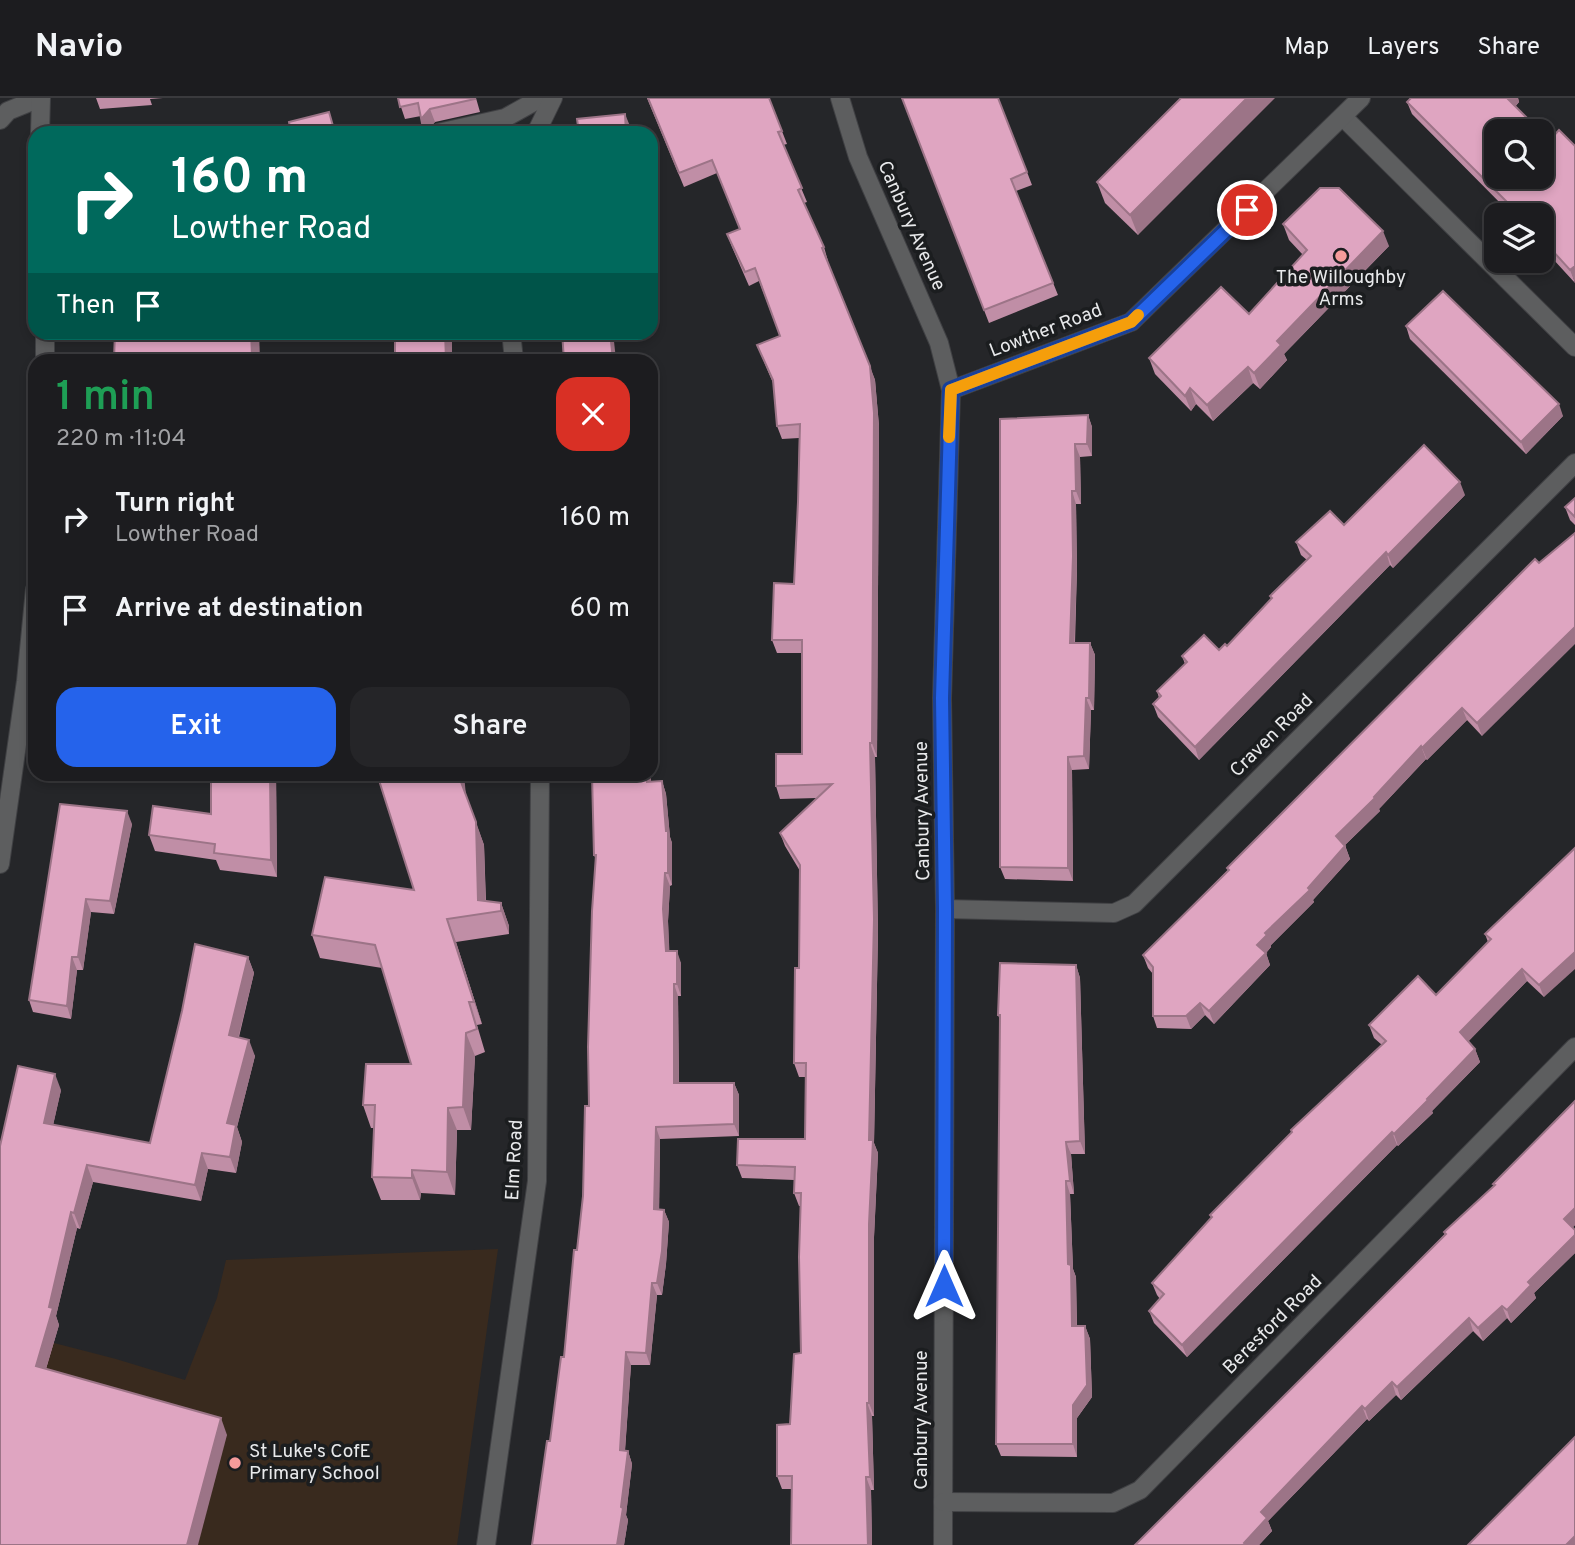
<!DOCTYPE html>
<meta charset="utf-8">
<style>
:root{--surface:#1c1c1f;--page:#252528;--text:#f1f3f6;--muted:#a0a1a4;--line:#3a3a3d;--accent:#2563eb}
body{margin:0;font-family:Overpass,sans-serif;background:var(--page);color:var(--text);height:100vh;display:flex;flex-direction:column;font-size:26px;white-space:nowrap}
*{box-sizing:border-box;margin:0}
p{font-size:23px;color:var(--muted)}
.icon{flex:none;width:38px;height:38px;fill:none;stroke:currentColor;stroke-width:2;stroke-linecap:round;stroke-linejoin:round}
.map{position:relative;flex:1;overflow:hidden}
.panel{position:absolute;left:28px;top:256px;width:630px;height:427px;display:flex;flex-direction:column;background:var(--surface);border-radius:21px;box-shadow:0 4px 10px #0003,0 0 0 2px var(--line)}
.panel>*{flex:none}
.top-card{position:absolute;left:28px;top:28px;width:630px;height:214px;border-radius:21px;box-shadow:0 4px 10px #0003,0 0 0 2px var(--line);background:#00695c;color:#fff;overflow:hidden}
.controls{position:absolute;left:1484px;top:21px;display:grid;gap:14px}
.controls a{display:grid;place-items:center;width:70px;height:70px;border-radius:14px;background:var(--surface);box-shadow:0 4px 10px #0003,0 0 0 2px var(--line);font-size:35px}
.pin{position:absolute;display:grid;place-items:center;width:60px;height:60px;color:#fff;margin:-30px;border:4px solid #fff;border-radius:50%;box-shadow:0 2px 7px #0007}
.me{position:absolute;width:77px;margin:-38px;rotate:0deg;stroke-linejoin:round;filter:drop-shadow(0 0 5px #0008)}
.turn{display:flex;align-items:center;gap:24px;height:147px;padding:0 28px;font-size:32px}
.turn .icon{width:91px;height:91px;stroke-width:2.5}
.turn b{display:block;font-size:49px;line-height:60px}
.then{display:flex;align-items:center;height:66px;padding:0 28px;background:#0003;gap:14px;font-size:26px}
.round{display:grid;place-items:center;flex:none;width:74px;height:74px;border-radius:21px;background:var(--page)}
.overview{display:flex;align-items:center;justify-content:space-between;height:119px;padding:0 28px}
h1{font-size:42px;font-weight:600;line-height:52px;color:#1e9e55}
.primary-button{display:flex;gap:14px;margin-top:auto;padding:14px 28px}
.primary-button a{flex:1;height:80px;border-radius:21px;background:var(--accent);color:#fff;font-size:28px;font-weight:600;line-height:80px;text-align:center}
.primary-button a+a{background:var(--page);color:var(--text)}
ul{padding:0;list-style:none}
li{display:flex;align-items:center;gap:21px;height:91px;padding:0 28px}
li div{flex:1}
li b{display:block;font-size:26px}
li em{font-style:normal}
header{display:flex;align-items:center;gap:42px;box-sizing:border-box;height:98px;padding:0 35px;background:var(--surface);border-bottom:2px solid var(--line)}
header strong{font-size:33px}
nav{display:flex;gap:38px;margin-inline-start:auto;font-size:24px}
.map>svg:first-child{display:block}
.education{fill:#392a1e}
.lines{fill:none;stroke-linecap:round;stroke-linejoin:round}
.minor-casing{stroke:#404144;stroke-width:20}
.tertiary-casing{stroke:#404144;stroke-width:20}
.minor{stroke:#5d5e5f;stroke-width:18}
.tertiary{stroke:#5d5e5f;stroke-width:18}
.wall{fill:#c08ea6}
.shaded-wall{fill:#9c7487}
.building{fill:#dfa5c1;stroke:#9c7487;stroke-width:2}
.route-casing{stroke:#184099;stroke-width:18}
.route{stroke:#2563eb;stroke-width:12}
.slow{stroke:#f59e0b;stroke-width:12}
.poi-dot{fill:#f59b9b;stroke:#1b1d1f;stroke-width:2.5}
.labels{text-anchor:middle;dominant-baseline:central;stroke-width:7;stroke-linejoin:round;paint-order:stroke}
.street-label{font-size:19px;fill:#e8e9eb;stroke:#1b1d1f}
.poi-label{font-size:19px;fill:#e8e9eb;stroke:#1b1d1f}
</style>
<header>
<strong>Navio</strong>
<nav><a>Map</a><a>Layers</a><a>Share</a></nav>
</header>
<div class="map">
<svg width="1575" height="1447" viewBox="0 0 1575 1447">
<rect width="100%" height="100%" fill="#252629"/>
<polygon class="education" points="498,1151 457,1447 0,1447 0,1231 116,1261 185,1282 217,1200 226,1162"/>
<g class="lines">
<defs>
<g id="minor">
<polyline points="840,0 858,59 939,245 951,292 942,600 945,811 943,1447"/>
<polyline points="1343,19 1575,249"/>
<polyline points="0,22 8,13 40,0"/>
<polyline points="438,35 505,20 541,0"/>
<polyline points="536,35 553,0"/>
<polyline points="511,234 514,262"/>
<polyline points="951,292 1131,224 1361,0"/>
<polyline points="945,811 1114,815 1134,806 1575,365"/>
<polyline points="943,1404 1113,1405 1140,1392 1575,949"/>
<polyline points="486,1447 537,1083 540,676"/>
</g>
<g id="tertiary">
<polyline points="40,35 41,0"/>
<polyline points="45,262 45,234"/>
<polyline points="0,766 26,583 35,491"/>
</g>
</defs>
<use href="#minor" class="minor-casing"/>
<use href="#tertiary" class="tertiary-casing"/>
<use href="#minor" class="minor"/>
<use href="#tertiary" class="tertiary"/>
</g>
<g class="wall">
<polygon points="96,0 163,0 150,1 152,7 100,11"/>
<polygon points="398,0 476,0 480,14 435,24 428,31 431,33 457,29 459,35 424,35 421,18 405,21"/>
<polygon points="647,0 769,0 787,46 783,47 807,104 804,105 824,149 828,163 827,163 875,282 879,328 877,659 875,659 878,834 874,1045 878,1055 874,1139 874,1318 872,1318 874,1392 871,1392 872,1447 791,1447 792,1391 782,1391 777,1378 790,1326 801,1255 801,1108 799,1108 794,1095 794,1082 742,1080 737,1067 805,1041 806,979 799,979 794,965 799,870 800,773 785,748 780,735 817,700 780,701 776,688 802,656 802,555 777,555 772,542 794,486 798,404 799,340 782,341 777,328 773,285 757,247 780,238 759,183 749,188 732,149 727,136 740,132 717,75 684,89"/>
<polygon points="902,0 1027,74 1032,87 1016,93 1058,197 989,225"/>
<polygon points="1181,0 1138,137 1105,105 1097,84"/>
<polygon points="1411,0 1518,0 1519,4 1515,9 1542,79 1575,185 1542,149 1542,117 1512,117 1412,16 1407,4"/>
<polygon points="1283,126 1389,148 1284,256 1287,262 1260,291 1253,285 1213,323 1196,306 1191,313 1155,276 1149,260 1249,216 1303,157 1289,142"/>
<polygon points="1406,228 1563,318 1526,356 1410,241"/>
<polygon points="1088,317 1092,329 1092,358 1080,359 1081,406 1076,406 1077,471 1075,545 1090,545 1095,557 1094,612 1091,612 1089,671 1072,672 1073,783 1005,781 1000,769 1000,321"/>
<polygon points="1465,397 1393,470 1390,467 1199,662 1158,619 1153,606 1159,600 1157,593 1185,566 1182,558 1219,552 1227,548 1271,501 1270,498 1307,462 1301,457 1296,444 1344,427"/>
<polygon points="1575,400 1575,427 1570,422 1565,409"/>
<polygon points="1535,461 1482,638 1467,622 1427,662 1426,661 1379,711 1380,713 1345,747 1350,761 1313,802 1314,804 1271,847 1271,849 1266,855 1270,867 1214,926 1205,917 1191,931 1157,930 1153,918 1153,876 1148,870 1143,857 1228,772 1227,770"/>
<polygon points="276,676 277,779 220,772 216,762 155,753 149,737 211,716"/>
<polygon points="592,676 651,676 651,684 662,683 666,696 670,739 672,745 672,787 670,788 668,823 669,853 681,865 681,898 678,898 679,985 734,985 739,997 739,1038 660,1041 659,1112 664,1112 669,1124 666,1166 662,1197 657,1197 650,1267 631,1267 625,1353 628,1353 632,1366 626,1417 628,1422 624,1447 532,1447 564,1259 583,1098 589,1008 596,762 594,757"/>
<polygon points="466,698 484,747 486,803 501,805 509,828 509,836 456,844 482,926 477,927 485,954 475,958 471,1032 457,1032 455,1097 421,1095 420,1102 381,1102 372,1079 374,1030 371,1030 363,1007 411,966 382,870 320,860 312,837 414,792"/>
<polygon points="60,706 132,726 114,816 91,814 83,872 77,872 71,921 33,914 29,902"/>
<polygon points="1575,750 1544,899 1527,883 1468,943 1475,951 1480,964 1432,1013 1433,1015 1398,1048 1397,1047 1187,1259 1154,1225 1149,1213 1160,1201 1157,1197 1152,1185 1211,1120 1210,1117 1292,1034 1291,1032 1382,947 1374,940 1369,927 1436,897 1488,844 1485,836"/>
<polygon points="248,859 254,875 239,939 255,958 237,1029 242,1044 236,1075 208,1071 201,1103 93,1084 80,1131 77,1130 56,1218 59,1227 46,1271 227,1337 0,1447 0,1048 61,992 53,1027 150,1045"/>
<polygon points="1076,867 1080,880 1085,1056 1071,1056 1074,1096 1070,1096 1073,1171 1076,1179 1077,1228 1085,1228 1090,1241 1092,1299 1077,1320 1077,1359 1001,1358 996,1346 1000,922 998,917"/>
<polygon points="1493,1086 1575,1127 1572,1130 1575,1137 1575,1155 1534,1195 1536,1200 1511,1225 1507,1220 1483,1243 1473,1233 1401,1302 1396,1297 1369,1323 1367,1321 1268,1423 1272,1433 1259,1447 1135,1447 1395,1187 1445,1136 1444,1134 1494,1088"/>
</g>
<g class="shaded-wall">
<polygon points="1247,0 1275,0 1138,137 1130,117"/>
<polygon points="1507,0 1518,0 1519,4 1511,13"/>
<polygon points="430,11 435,24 427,32 425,29 422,20"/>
<polygon points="625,16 630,28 630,35 626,35"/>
<polygon points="1383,133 1389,148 1284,256 1287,262 1260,291 1254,275 1277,243"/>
<polygon points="1574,168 1575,169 1575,185 1570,172"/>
<polygon points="251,234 259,234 260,262 252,257"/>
<polygon points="445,234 452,234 452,262 446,262"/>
<polygon points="610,234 613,234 616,262 613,262"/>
<polygon points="870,268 875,282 879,328 877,659 872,645"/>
<polygon points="1248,269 1253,285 1213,323 1207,307"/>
<polygon points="1190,290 1196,306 1191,313 1185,298"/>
<polygon points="1559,306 1563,318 1526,356 1521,344"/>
<polygon points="1088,317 1092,329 1092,358 1087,346"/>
<polygon points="1075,346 1080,359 1081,406 1076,393"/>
<polygon points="1460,384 1465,397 1393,470 1388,457"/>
<polygon points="1072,393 1076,406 1077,471 1074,557 1070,545"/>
<polygon points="1386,454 1390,467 1199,662 1195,649"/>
<polygon points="1575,529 1575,546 1482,638 1477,625"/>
<polygon points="1090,545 1095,557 1094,612 1089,600"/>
<polygon points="1086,600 1091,612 1089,671 1084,658"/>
<polygon points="1462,610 1467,622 1427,662 1422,650"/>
<polygon points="870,645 875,659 878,834 874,1045 878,1055 874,1139 874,1318 869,1305"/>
<polygon points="1421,648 1426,661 1379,711 1380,713 1341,751 1336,738"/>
<polygon points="1068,659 1072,672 1073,783 1068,770"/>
<polygon points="270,676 276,676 277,779 271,762"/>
<polygon points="458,676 464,676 466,698"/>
<polygon points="647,676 651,676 651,696 647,684"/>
<polygon points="662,683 666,696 670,739 672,745 672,787 668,775"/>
<polygon points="127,713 132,726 114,816 110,803"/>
<polygon points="476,724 484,747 486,815 478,802"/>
<polygon points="1345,748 1350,761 1313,802 1314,804 1271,847 1271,849 1266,855 1270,867 1214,926 1209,913 1257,847 1265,835"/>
<polygon points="665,775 670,788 668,823 670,865 666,853 663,811"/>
<polygon points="86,801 91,814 83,872 78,859"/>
<polygon points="501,805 509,828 509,836 501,813"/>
<polygon points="447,821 456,844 482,926 474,904"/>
<polygon points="677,853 681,865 681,898 677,886"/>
<polygon points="1575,854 1575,871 1544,899 1539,887"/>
<polygon points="72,859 77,872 71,921 67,908"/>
<polygon points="248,859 254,875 235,953 229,937"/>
<polygon points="1076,867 1080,880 1085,1056 1080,1043"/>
<polygon points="1522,871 1527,883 1465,947 1460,934"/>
<polygon points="674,886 678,898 679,997 674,985"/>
<polygon points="1200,905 1205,917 1191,931 1186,918"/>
<polygon points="466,935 475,958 471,1032 463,1009"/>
<polygon points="249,942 255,958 237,1029 242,1044 236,1075 230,1059 227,1025"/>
<polygon points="1475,951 1480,964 1432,1013 1433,1015 1398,1048 1394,1036"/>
<polygon points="55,976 61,992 50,1041 44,1025"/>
<polygon points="734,985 739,997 739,1038 734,1026"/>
<polygon points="448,1010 457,1032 455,1097 447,1074"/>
<polygon points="656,1029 660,1041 659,1123 654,1111"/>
<polygon points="1392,1034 1397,1047 1187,1259 1182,1247"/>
<polygon points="1066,1044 1071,1056 1074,1096 1070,1083"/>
<polygon points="202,1055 208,1071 201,1103 195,1087"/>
<polygon points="87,1067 93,1084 80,1131 74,1115"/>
<polygon points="412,1072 421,1095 420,1102 412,1080"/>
<polygon points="1066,1083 1070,1096 1073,1171 1076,1179 1077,1241 1072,1228 1068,1166"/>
<polygon points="1575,1110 1575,1127 1568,1134 1564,1121"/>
<polygon points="664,1112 669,1124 666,1166 662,1197 657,1185"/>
<polygon points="71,1114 77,1130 56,1218 59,1227 42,1284 36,1268 49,1209"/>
<polygon points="1575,1137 1575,1155 1534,1195 1536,1200 1511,1225 1507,1212 1528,1184"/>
<polygon points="652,1185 657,1197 650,1267 646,1255"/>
<polygon points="1502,1208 1507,1220 1483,1243 1478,1230"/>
<polygon points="1469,1220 1473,1233 1401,1302 1397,1289"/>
<polygon points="1085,1228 1090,1241 1092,1299 1077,1320 1077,1359 1073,1346 1073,1307"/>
<polygon points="626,1254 631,1267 624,1365 620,1352"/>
<polygon points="1392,1284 1396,1297 1369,1323 1365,1311"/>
<polygon points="867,1305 872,1318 874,1392 870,1379"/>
<polygon points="1362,1308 1367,1321 1268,1423 1272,1433 1259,1447 1245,1447 1244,1445 1261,1414"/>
<polygon points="221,1320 227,1337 198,1447 187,1447"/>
<polygon points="628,1353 632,1366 626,1417 628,1422 624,1447 617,1447"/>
<polygon points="866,1379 871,1392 872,1447 868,1447"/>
<polygon points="1575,1438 1575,1447 1566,1447"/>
</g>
<g class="building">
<polygon points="398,0 475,0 475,1 430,11 422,20 425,29 431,33 457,29 458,35 424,35 418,5 400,9"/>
<polygon points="648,0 769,0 782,33 778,34 802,90 798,92 824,149 822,150 870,268 874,315 872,645 870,645 874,821 869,1042 873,1042 869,1126 869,1305 867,1305 870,1379 866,1379 868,1447 791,1447 792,1378 777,1378 777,1327 790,1326 794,1256 801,1255 799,1159 801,1095 794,1095 795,1069 737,1067 738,1041 805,1041 806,965 794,965 795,870 799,870 800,767 780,735 832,686 776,688 776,656 802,656 802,542 772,542 774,485 794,486 798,404 800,326 777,328 773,282 757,247 780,238 755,170 745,174 727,136 740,131 712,62 679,75"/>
<polygon points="902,0 998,0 1027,74 1011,81 1053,185 984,212"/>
<polygon points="1181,0 1247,0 1130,117 1097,84"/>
<polygon points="1411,0 1507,0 1540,33 1496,33 1496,79 1542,79 1542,35 1549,43 1559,32 1575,48 1575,168 1570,172 1542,141 1542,117 1520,117 1407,4"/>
<polygon points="329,14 335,35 291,35 289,24"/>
<polygon points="625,16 626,35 579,35 577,21"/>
<polygon points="1320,90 1339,90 1383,133 1277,243 1281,247 1254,275 1248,269 1207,307 1190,290 1185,298 1149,260 1221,189 1249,216 1307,152 1283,126"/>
<polygon points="1443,193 1559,306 1521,344 1406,228"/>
<polygon points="115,234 251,234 252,257 277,257 277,262 114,262"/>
<polygon points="395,234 445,234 446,262 395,262"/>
<polygon points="562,234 610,234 613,262 564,262"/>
<polygon points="1088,317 1087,346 1075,346 1076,393 1072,393 1073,458 1070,545 1090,545 1089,600 1086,600 1084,658 1068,659 1068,770 1000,769 1000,321"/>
<polygon points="1424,347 1460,384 1388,457 1386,454 1195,649 1153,606 1161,598 1157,593 1187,564 1182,558 1204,537 1219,552 1225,546 1227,548 1272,500 1270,498 1311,458 1296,444 1330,413 1344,427"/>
<polygon points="1575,400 1575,419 1565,409"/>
<polygon points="1575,435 1575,529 1477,625 1462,610 1422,650 1421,648 1374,699 1375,700 1336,738 1345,748 1308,790 1310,792 1265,835 1267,837 1257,847 1266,855 1209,913 1200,905 1186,918 1153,918 1153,869 1143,857 1229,772 1227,770 1263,734 1535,461 1539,465"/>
<polygon points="211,676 270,676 271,762 214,755 215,746 149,737 153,708 211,716"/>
<polygon points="377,676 458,676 476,724 478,802 501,805 501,813 447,821 474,904 469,904 477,931 466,935 463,1009 448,1010 447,1074 412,1072 412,1080 372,1079 375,1007 363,1007 366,966 411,966 375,847 312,837 325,779 414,792"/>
<polygon points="592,676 647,676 647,684 662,683 666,733 668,733 668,775 665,775 663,811 666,853 677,853 677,886 674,886 674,985 734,985 734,1026 656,1029 654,1111 664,1112 662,1153 657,1185 652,1185 646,1255 626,1254 620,1352 628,1353 621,1409 623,1410 617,1447 532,1447 547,1343 550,1343 561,1259 564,1259 574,1152 577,1152 583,1098 585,1008 589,1008 588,949 592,813 596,757 594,757"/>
<polygon points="60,706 127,713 110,803 86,801 78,859 72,859 67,908 29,902"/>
<polygon points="1575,750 1575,854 1539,887 1522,871 1460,934 1475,951 1427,1001 1428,1002 1394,1036 1392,1034 1182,1247 1149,1213 1164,1196 1152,1185 1212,1119 1210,1117 1292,1034 1291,1032 1386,943 1369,927 1418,878 1436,897 1491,841 1485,836"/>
<polygon points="195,846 248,859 229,937 249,942 227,1025 236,1027 230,1059 202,1055 195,1087 87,1067 74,1115 71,1114 49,1209 53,1210 36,1268 221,1320 187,1447 0,1447 0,1048 18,968 55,976 44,1025 150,1045 182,913"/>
<polygon points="1000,865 1076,867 1080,1043 1066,1044 1070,1083 1066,1083 1068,1166 1071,1167 1072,1228 1085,1228 1087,1287 1073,1307 1073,1346 996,1346 1000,917 998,917"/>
<polygon points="1575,1003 1575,1110 1564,1121 1575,1132 1575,1137 1528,1184 1531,1187 1507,1212 1502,1208 1478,1230 1469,1220 1397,1289 1392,1284 1365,1311 1362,1308 1261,1414 1267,1420 1244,1445 1246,1447 1135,1447 1446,1136 1444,1134 1495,1087 1493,1086"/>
<polygon points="1575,1339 1575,1438 1566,1447 1468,1447"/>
</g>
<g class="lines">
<defs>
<polyline id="route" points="944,1188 945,811 942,600 951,292 1131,224 1247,112"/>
</defs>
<use href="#route" class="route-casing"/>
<use href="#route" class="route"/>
<polyline class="slow" points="949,339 951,292 1131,224 1138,217"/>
</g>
<g class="poi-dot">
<circle cx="1341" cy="158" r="7"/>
<circle cx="235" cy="1365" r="7"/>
</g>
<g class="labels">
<g class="street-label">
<text transform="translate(911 128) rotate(66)">Canbury Avenue</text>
<text transform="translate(1046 233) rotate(-21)">Lowther Road</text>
<text transform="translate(1272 638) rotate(-45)">Craven Road</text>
<text transform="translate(923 713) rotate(-91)">Canbury Avenue</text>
<text transform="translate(515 1062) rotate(-87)">Elm Road</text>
<text transform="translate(1273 1227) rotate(-45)">Beresford Road</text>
<text transform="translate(922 1322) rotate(-90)">Canbury Avenue</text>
</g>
<g class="poi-label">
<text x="1341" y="180">The Willoughby<tspan x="1341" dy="22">Arms</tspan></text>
<text x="249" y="1354" text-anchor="start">St Luke's CofE<tspan x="249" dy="22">Primary School</tspan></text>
</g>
</g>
</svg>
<div class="controls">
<a><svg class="icon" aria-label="search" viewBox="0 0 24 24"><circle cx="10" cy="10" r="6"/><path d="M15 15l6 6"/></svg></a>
<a><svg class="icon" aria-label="layers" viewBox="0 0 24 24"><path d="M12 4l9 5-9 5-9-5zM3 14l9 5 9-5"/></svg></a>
</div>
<div class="pin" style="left:1247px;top:112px;background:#d93025"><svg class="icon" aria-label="arrive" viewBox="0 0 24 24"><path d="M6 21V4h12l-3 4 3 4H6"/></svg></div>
<svg class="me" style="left:944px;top:1188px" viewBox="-20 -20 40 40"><path d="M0-17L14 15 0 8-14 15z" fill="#2563eb" stroke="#fff" stroke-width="4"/></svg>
<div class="top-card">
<div class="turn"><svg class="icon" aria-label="right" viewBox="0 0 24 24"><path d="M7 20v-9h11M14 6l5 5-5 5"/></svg><div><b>160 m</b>Lowther Road</div></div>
<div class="then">Then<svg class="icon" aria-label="arrive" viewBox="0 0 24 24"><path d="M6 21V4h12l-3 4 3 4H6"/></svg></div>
</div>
<section class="panel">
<div class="overview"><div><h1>1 min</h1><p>220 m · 11:04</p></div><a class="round" style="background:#d93025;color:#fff"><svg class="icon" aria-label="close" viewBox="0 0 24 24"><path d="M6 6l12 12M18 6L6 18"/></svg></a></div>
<ul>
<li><svg class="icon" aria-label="right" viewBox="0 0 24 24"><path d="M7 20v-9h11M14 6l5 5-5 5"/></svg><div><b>Turn right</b><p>Lowther Road</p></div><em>160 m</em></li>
<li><svg class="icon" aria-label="arrive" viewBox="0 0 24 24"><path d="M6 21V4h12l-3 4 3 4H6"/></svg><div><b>Arrive at destination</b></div><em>60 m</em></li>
</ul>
<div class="primary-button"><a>Exit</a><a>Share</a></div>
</section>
</div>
